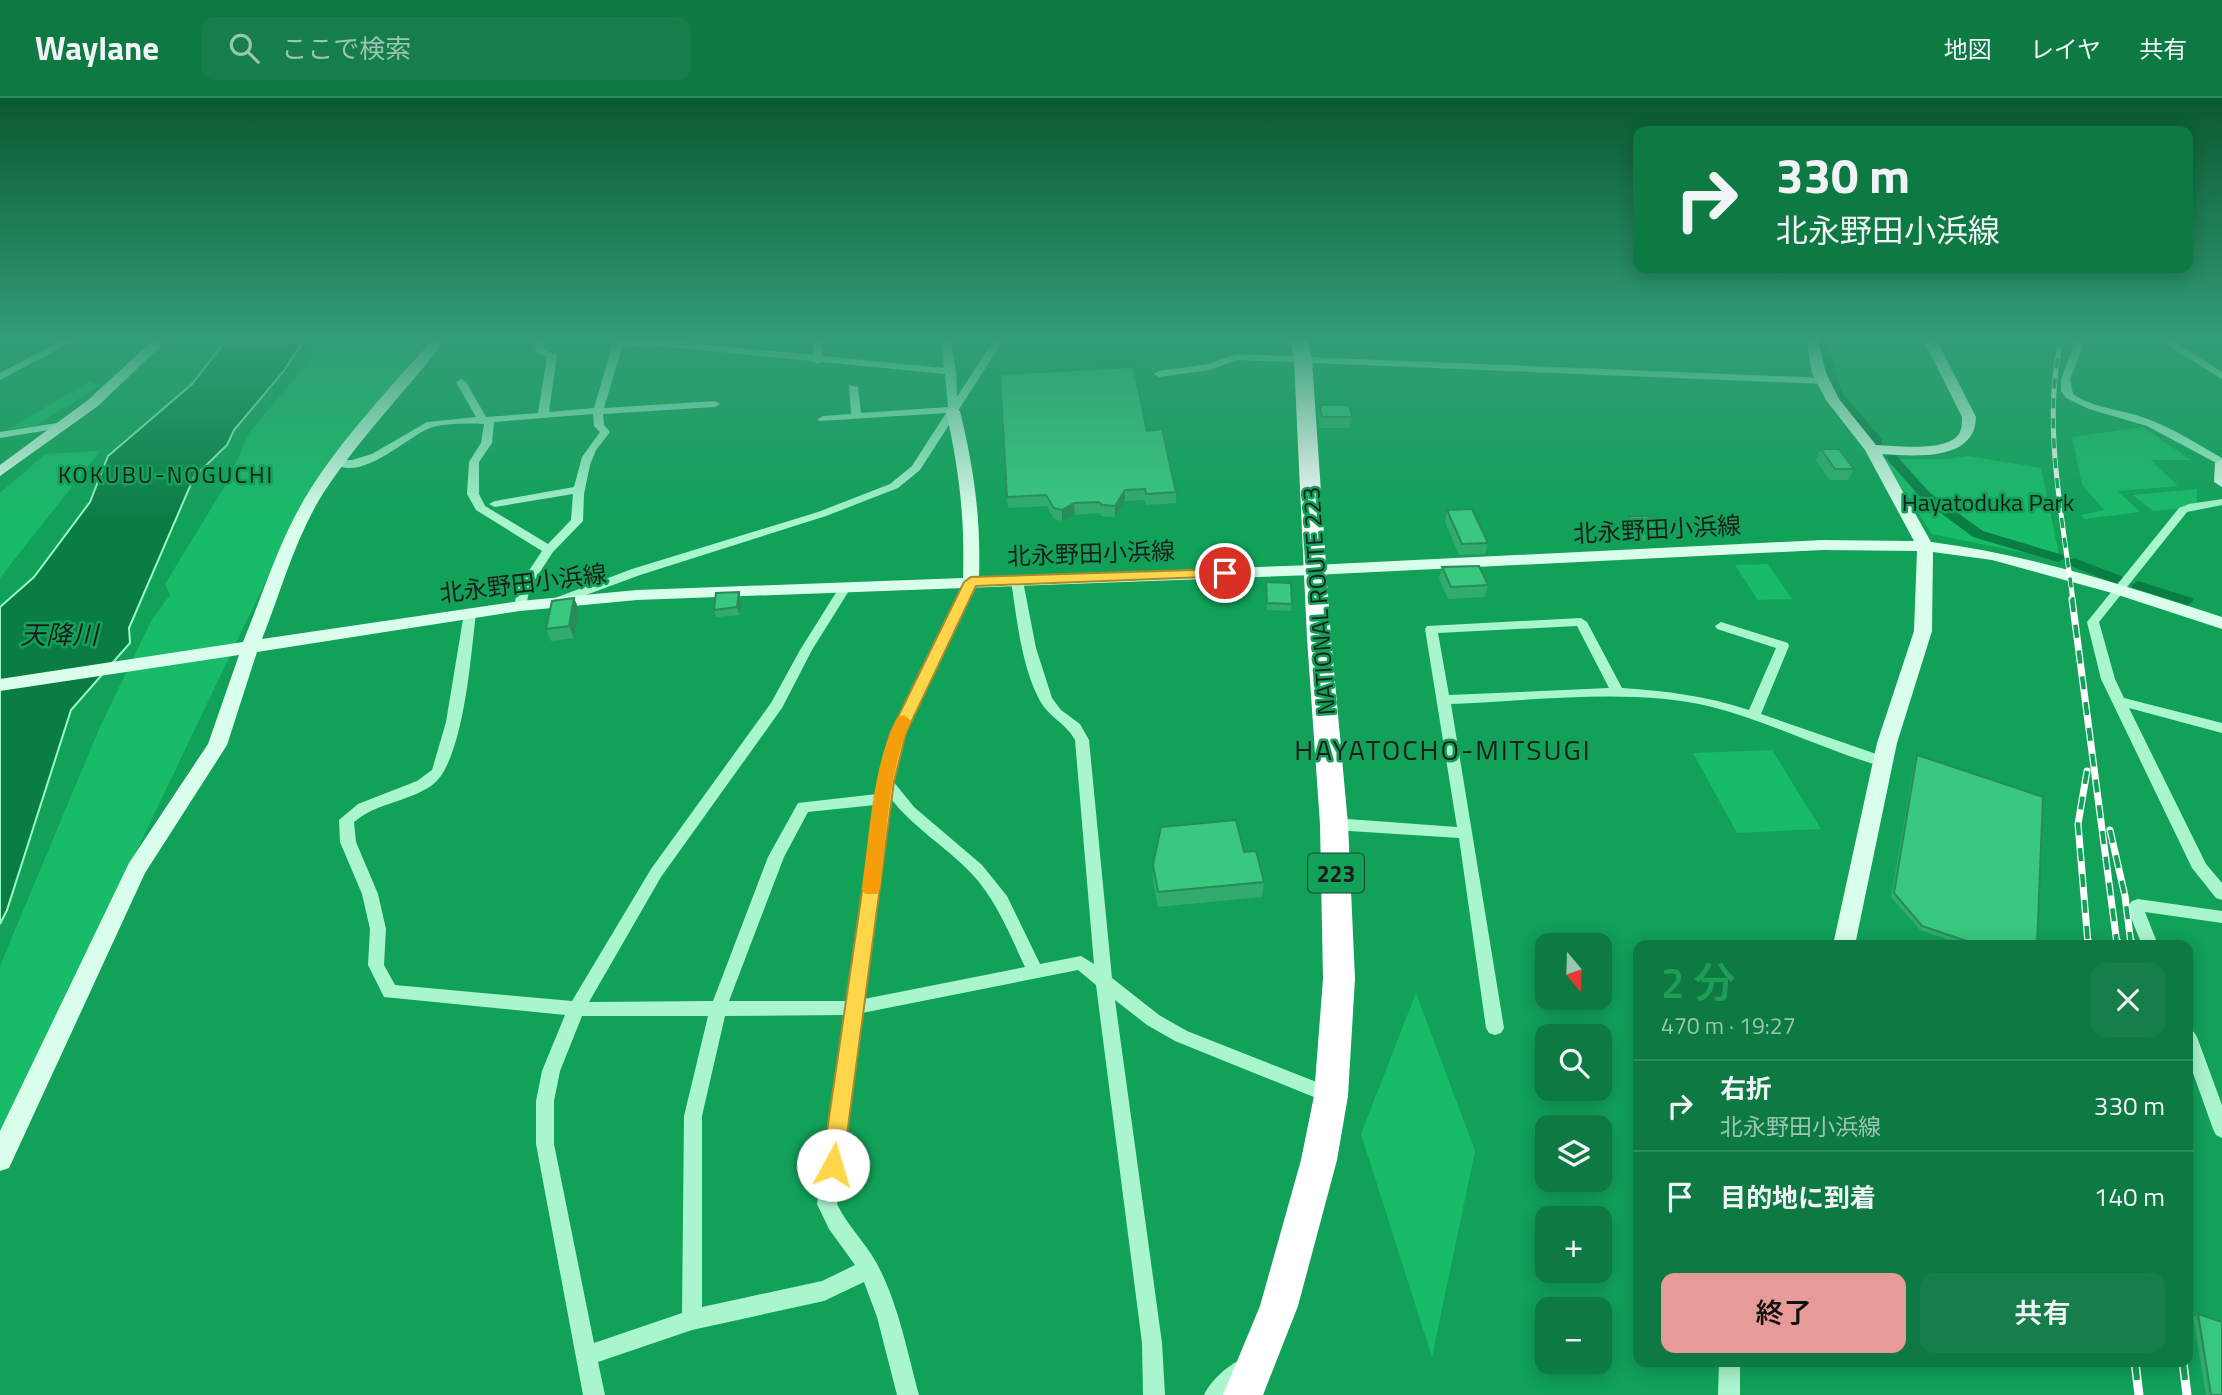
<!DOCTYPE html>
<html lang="ja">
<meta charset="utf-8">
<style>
:root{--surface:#0d7943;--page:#167e4a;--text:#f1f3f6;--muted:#9ac5b2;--line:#2d8a5c;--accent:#e69b98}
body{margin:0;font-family:"Titillium Web","Noto Sans JP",sans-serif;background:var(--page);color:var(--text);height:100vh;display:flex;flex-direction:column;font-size:26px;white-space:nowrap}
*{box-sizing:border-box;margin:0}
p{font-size:23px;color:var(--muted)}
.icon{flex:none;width:38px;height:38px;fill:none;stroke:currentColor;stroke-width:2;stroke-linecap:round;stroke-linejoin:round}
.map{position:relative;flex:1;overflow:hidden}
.side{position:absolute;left:1633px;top:842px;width:560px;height:427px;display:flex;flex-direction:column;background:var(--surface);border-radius:14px;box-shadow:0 4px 18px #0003}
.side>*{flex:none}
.guide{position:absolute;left:1633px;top:28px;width:560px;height:147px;border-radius:14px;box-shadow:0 4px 18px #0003;background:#0d7943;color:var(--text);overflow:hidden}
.needle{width:46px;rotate:161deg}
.controls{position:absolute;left:1535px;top:835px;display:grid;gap:14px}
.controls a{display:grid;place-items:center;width:77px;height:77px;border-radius:14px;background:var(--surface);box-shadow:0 4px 18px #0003;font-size:35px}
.pin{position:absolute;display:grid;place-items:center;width:60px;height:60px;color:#fff;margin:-30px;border:4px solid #fff;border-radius:50%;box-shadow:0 2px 7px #0007}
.me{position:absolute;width:77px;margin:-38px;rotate:6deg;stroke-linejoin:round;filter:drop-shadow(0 0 5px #0008)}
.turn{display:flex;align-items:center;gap:24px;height:147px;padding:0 28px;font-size:32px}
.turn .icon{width:91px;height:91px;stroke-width:2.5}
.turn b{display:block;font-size:49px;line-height:60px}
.round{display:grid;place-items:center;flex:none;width:74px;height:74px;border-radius:14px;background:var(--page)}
.summary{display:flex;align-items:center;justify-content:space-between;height:119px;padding:0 28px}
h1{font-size:42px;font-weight:600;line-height:52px;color:#1e9e55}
.button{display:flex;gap:14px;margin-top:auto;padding:14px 28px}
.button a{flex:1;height:80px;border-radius:14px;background:var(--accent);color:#111;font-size:28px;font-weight:600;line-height:80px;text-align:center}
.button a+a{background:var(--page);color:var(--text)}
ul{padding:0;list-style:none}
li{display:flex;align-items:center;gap:21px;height:91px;padding:0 28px;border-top:2px solid var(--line)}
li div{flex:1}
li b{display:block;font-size:26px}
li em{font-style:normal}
header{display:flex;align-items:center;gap:42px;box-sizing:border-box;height:98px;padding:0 35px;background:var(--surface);border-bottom:2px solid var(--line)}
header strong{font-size:33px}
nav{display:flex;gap:38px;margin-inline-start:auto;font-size:24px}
.search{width:490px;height:63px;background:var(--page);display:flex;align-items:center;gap:18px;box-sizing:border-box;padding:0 24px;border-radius:14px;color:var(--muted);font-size:26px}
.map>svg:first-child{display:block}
.green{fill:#18bb68}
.water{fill:#0a7d45;stroke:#9bf9c7;stroke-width:2}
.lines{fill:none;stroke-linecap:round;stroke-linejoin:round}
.canal{fill:#0a7d45;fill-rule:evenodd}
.street{fill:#a9f5ce;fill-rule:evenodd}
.secondary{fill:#dafeec;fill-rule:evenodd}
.highway{fill:#fff;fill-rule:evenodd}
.rail-far2-casing{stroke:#fff;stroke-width:5}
.rail-far1-casing{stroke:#fff;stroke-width:7}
.rail-casing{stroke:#fff;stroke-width:9}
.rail-far2{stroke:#11a159;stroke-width:3.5;stroke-dasharray:10;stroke-linecap:butt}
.rail-far1{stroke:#11a159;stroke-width:4.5;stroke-dasharray:13;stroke-linecap:butt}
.rail{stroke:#11a159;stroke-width:6;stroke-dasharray:18;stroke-linecap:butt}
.wall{fill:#31ac6d}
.shaded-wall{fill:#288c59}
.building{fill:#39c87f;stroke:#288c59;stroke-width:2}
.route{fill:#ffd54a;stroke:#a68a30;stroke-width:2}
.slow{fill:#f59e0b}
.labels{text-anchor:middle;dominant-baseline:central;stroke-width:5;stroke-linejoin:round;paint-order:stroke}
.far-quarter-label{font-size:23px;letter-spacing:2px;fill:#1d1d1d;stroke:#11a159}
.shield{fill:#11a159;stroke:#19452f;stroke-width:2}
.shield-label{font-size:23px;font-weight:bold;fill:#1d1d1d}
.park-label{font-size:24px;fill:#1b1d1c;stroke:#11a159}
.street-label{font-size:24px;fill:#1d1d1d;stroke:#11a159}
.water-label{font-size:26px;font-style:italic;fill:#191d1b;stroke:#11a159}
.quarter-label{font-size:28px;letter-spacing:2px;fill:#1d1d1d;stroke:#11a159}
</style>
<header>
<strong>Waylane</strong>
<div class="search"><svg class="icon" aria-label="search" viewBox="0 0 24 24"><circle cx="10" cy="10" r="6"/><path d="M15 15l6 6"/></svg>ここで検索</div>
<nav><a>地図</a><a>レイヤ</a><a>共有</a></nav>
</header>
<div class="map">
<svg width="2222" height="1297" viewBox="0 0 2222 1297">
<rect width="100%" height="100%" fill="#11a159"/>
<g class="green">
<polygon points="321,241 430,241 337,357 286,441 0,1038 0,868 99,631 151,523 170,497 165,486 228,383 249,335 308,264"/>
<polygon points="90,283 99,288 37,327 7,332"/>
<polygon points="2143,329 2191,362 2151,362 2178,388 2118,393 2140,414 2085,421 2081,417 2104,412 2082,387 2072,339"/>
<polygon points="100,353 0,480 0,395 45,356"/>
<polygon points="1969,358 2041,370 2060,462 1932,436 1883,361 1947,361"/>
<polygon points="2197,391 2197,409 2153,413 2133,397"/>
<polygon points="1768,466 1792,501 1758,502 1735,467"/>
<polygon points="1772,652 1821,731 1737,735 1693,655"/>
<polygon points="1416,895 1475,1053 1432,1259 1361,1036"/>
</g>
<polygon class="water" points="227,241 305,241 283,274 234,332 227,347 194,379 129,530 130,545 71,612 7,812 0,826 0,509 34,479 90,404 108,358 192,286"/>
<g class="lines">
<g class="canal">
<polygon points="1817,241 1827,241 1837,280 1843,296 1882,341 1882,347 1874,347 1832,297 1825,280"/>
<polygon points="1891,355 1895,356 1930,395 1983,433 2063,457 2065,460 2058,464 1973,439 1922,401 1885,359"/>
<polygon points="2074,460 2121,478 2123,481 2116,485 2111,484 2069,467 2069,461"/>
<polygon points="2138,483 2192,500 2194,503 2187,507 2133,490 2131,487"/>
</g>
<g class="street">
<polygon points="64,241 77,241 0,282 0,275"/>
<path d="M533 241H543L544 252 557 257 549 314 594 310 614 241H649L813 257 812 241H822L823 258 944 270 941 241H951L956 274 957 299 994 241H1004L920 372 898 390 826 418 640 477 559 507 553 503 555 500 632 471 818 414 890 386 912 368 946 315 819 323 818 321 823 318 851 316 849 287 858 289 861 315 948 309 945 276 822 264 818 266 813 263 648 247 622 249 604 310 715 303 720 306 715 309 603 316 604 327 610 334 596 352 590 367 584 396 583 423 553 454 530 489 526 508 520 512 514 508 518 489 542 453 476 412 467 396 469 364 481 345 484 326C469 325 444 325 430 330 405 340 361 385 333 365L338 362H352L372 356 427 324 476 319 456 284 461 281 466 284 486 319 538 315 547 259 537 256ZM593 316 594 328 600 334 582 359 574 389 495 403 489 406 495 409 573 396 571 422 548 446 485 408 479 396V364L492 345 494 324Z"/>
<path d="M2076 241H2086L2070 281 2073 296C2095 311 2121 311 2145 320 2173 330 2197 346 2222 360V368L2147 328 2089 311 2066 300 2061 293V281Z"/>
<polygon points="2157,241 2169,241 2222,274 2222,281"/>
<polygon points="1236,256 1824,280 1829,283 1824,286 1237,262 1210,272 1159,279 1154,276 1159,273 1208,266"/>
<polygon points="63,324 68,327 67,329 0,340 0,334"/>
<polygon points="2222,401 2222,407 2187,414 2099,524 2115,581 2124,600 2222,625 2222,635 2129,610 2206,766 2222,785 2222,802 2216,800 2192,770 2101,581 2087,524 2179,410 2189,406"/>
<path d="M1017 479 1023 483 1036 550 1052 600 1061 612 1080 626 1089 642 1112 880 1159 917 1187 933 1337 992 1340 998 1337 1004 1331 1006 1175 943 1147 927 1115 902 1162 1245 1165 1297H1143L1142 1245 1096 887 1078 872 862 915 837 1106C847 1127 864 1143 876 1164 898 1204 907 1253 919 1297H897L877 1219 864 1184 824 1203 692 1232 598 1264 605 1297H583L536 1046V1003L542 973 565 917 384 899 368 867 370 831 362 796 340 744 339 722 358 706 417 683 432 672 446 624 464 515 470 511 474 512 476 515C471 554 464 666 431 688 407 704 376 705 354 724L356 744 378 796 386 831 384 867 395 887 572 903 651 771 771 605 800 552 842 485H850L852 488 812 552 782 610 661 779 589 904 713 903 768 759 798 705 877 696 891 635 965 484 971 480 977 484 905 635 893 683 914 709 982 767 1007 798 1040 866 1081 858 1094 866 1075 642C1066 625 1048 619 1039 601 1021 566 1017 521 1011 483ZM891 701C914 730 946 749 971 775 996 801 1010 837 1025 869L864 901ZM875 707 847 903H729L784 759 808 714ZM845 917 817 1106 829 1131 855 1167 822 1183 702 1209V1018L725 918ZM582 918H708L684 1018 682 1215 594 1245 554 1046V1003L560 973Z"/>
<path d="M1581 520 1587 524 1622 590C1667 593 1707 598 1749 612L1776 550 1717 531 1715 528 1721 524 1788 545 1789 548 1761 616 1888 660 1890 664 1883 669C1825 652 1770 624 1712 609 1634 589 1531 603 1451 606L1504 930 1501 935 1495 937 1489 935 1486 930 1459 740 1334 732 1329 730 1327 726 1329 722 1334 720 1457 729 1425 531 1427 528ZM1577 528 1609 590 1449 597 1438 535Z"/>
<polygon points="2138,801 2222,813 2222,825 2145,814 2158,847 2142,847 2127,810 2132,803"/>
<polygon points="2188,931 2194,934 2197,939 2222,1007 2222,1040 2216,1037 2213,1031 2188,961"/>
<path d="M1242 1261 1249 1265 1253 1272 1249 1279 1231 1297H1204C1210 1283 1228 1267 1242 1261Z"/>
<polygon points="1719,1264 1740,1264 1740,1297 1718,1297"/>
</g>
<g class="secondary">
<polygon points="154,241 168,241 98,308 0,378 0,367 88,302"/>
<path d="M433 241H446C408 291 363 336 328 388 297 433 282 491 262 541L520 503 637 492 963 480C965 419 959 372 946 313L953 309 960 313C974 371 981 420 979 479L1314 467 1822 442 1914 443 1865 352 1826 302 1812 275 1806 241H1818L1826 275 1839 301 1876 347C1896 348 1947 354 1959 336 1962 331 1962 325 1962 319L1923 241H1936L1976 319C1975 364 1915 358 1882 356L1931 444C2032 457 2126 488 2222 519V531L2112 495 1992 462 1933 454 1932 533 1897 645 1855 847H1833L1877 645 1914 533 1917 453 1822 452 1314 477 637 502 520 513 257 554 227 647 145 775 9 1070 0 1073V1033L129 765 208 646 239 557 0 593V581L243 544C260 503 274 459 294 420 328 354 384 297 433 241Z"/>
<polygon points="2222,361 2222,389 2214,384 2215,365"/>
</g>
<polygon class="highway" points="1290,241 1308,241 1312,262 1331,540 1348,726 1355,881 1348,998 1337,1062 1298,1208 1263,1297 1223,1297 1260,1208 1301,1062 1314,998 1323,881 1320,726 1307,540 1294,262"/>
<defs>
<path id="rail-far2" d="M2062 241C2041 320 2063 422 2073 503"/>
<g id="rail-far1">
<polyline points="2072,501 2117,846"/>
<polyline points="2087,673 2078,726 2088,846"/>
<polyline points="2110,732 2125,798 2131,846"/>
</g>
<g id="rail">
<polyline points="2088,844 2088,847"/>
<polyline points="2117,844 2117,847"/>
<polyline points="2131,844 2131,847"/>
<polyline points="2135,1264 2139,1297"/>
<polyline points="2183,1264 2187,1297"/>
</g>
</defs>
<use href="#rail-far2" class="rail-far2-casing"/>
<use href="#rail-far1" class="rail-far1-casing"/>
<use href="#rail" class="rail-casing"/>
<use href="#rail-far2" class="rail-far2"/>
<use href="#rail-far1" class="rail-far1"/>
<use href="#rail" class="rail"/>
</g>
<g class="wall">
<polygon points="1320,307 1352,319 1350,330 1320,330 1318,317"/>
<polygon points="1147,333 1176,394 1176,405 1146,407 1144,402 1125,403 1115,419 1102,418 1099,415 1075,417 1062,423 1054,421 1047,408 1008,410 1007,399"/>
<polygon points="1821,351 1854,371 1848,382 1830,382 1816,362"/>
<polygon points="1447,412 1488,445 1485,456 1459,457 1445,424"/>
<polygon points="1629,418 1660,435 1657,443 1638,443 1627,426"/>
<polygon points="1442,469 1488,487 1485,499 1448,501 1439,481"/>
<polygon points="1266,484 1292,506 1291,513 1267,512 1266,492"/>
<polygon points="739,494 741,502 740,517 716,519 714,512"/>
<polygon points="574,500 579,512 574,540 551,543 546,531"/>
<polygon points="1917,657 2037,847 1964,847 1920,832 1891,799 1915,661"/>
<polygon points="1244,754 1264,784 1262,799 1158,809 1153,783 1153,767"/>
<polygon points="2198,1216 2222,1297 2206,1297 2193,1219"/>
</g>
<g class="shaded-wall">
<polygon points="1125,392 1125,403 1115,419 1115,408"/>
<polygon points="1074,405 1075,417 1062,423 1062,412"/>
<polygon points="739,494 741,502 740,517 737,509"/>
<polygon points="574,500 579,512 574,540 569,528"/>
</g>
<g class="building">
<polygon points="1134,269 1147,333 1162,331 1176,394 1146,396 1145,391 1125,392 1115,408 1102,407 1099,404 1074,405 1062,412 1054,410 1046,397 1007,399 1000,276"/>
<polygon points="1320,307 1349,307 1352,319 1322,319"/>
<polygon points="1821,351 1839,351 1854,371 1835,371"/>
<polygon points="1472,411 1488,445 1462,446 1447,412"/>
<polygon points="1629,418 1649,418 1660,435 1640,436"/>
<polygon points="1479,468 1488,487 1451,489 1442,469"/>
<polygon points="1266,484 1291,485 1292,506 1267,505"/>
<polygon points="739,494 737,509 714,512 716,495"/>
<polygon points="574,500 569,528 546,531 552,503"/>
<polygon points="1917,657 2043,699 2037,847 1978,847 1922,828 1894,795"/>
<polygon points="1236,722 1244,754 1256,753 1264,784 1158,794 1153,767 1161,729"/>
<polygon points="2198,1216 2222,1224 2222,1297 2211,1297"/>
</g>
<linearGradient id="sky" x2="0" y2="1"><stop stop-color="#095931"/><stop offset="0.57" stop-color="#329d76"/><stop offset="1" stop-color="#329d76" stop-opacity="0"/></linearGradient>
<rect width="2222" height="423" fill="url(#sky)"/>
<polygon class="route" points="1225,471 1232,475 1230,478 976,488 906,635 894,684 843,1067 840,1074 833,1077 825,1074 822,1067 878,684 890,635 964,484 971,479"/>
<path class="slow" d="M904 617 911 623C888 673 887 736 880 791L877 796H865L862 791C869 741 873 662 898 619Z"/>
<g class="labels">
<g class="far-quarter-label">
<text x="166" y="376">KOKUBU-NOGUCHI</text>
</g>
<rect class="shield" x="1308" y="755.5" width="56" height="39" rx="5"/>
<g class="shield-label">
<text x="1336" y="775">223</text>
</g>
<g class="park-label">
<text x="1988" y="404">Hayatoduka Park</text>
</g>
<g class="street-label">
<text transform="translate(1657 431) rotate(-3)">北永野田小浜線</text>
<text transform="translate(1091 455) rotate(-2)">北永野田小浜線</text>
<text transform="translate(523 485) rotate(-7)">北永野田小浜線</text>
<text transform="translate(1318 503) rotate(-94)">NATIONAL ROUTE 223</text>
</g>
<g class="water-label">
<text x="59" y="536">天降川</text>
</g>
<g class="quarter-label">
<text x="1443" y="651">HAYATOCHO-MITSUGI</text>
</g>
</g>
</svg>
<div class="controls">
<a><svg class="needle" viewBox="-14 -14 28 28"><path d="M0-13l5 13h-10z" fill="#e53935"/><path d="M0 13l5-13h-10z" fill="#9ac5b2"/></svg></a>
<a><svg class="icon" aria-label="search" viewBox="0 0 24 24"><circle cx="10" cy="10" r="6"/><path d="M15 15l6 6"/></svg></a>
<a><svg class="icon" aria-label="layers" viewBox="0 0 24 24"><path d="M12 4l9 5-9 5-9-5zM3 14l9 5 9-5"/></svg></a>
<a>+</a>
<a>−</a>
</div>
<div class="pin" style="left:1225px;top:475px;background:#d93025"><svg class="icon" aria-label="arrive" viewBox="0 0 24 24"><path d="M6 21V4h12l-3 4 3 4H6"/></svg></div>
<svg class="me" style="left:833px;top:1067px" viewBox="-20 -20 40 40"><circle r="19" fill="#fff"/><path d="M0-13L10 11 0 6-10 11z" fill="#ffd54a"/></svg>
<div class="guide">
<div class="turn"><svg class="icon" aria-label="right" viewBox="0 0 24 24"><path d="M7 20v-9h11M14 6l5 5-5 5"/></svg><div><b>330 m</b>北永野田小浜線</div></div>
</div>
<section class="side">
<div class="summary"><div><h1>2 分</h1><p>470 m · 19:27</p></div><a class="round"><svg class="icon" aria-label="close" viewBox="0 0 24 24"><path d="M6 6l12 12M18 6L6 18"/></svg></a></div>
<ul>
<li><svg class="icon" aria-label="right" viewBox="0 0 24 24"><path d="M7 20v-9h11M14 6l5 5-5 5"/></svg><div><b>右折</b><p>北永野田小浜線</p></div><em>330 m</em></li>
<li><svg class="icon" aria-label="arrive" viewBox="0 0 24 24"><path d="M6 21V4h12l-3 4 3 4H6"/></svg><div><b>目的地に到着</b></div><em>140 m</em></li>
</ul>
<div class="button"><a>終了</a><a>共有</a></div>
</section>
</div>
